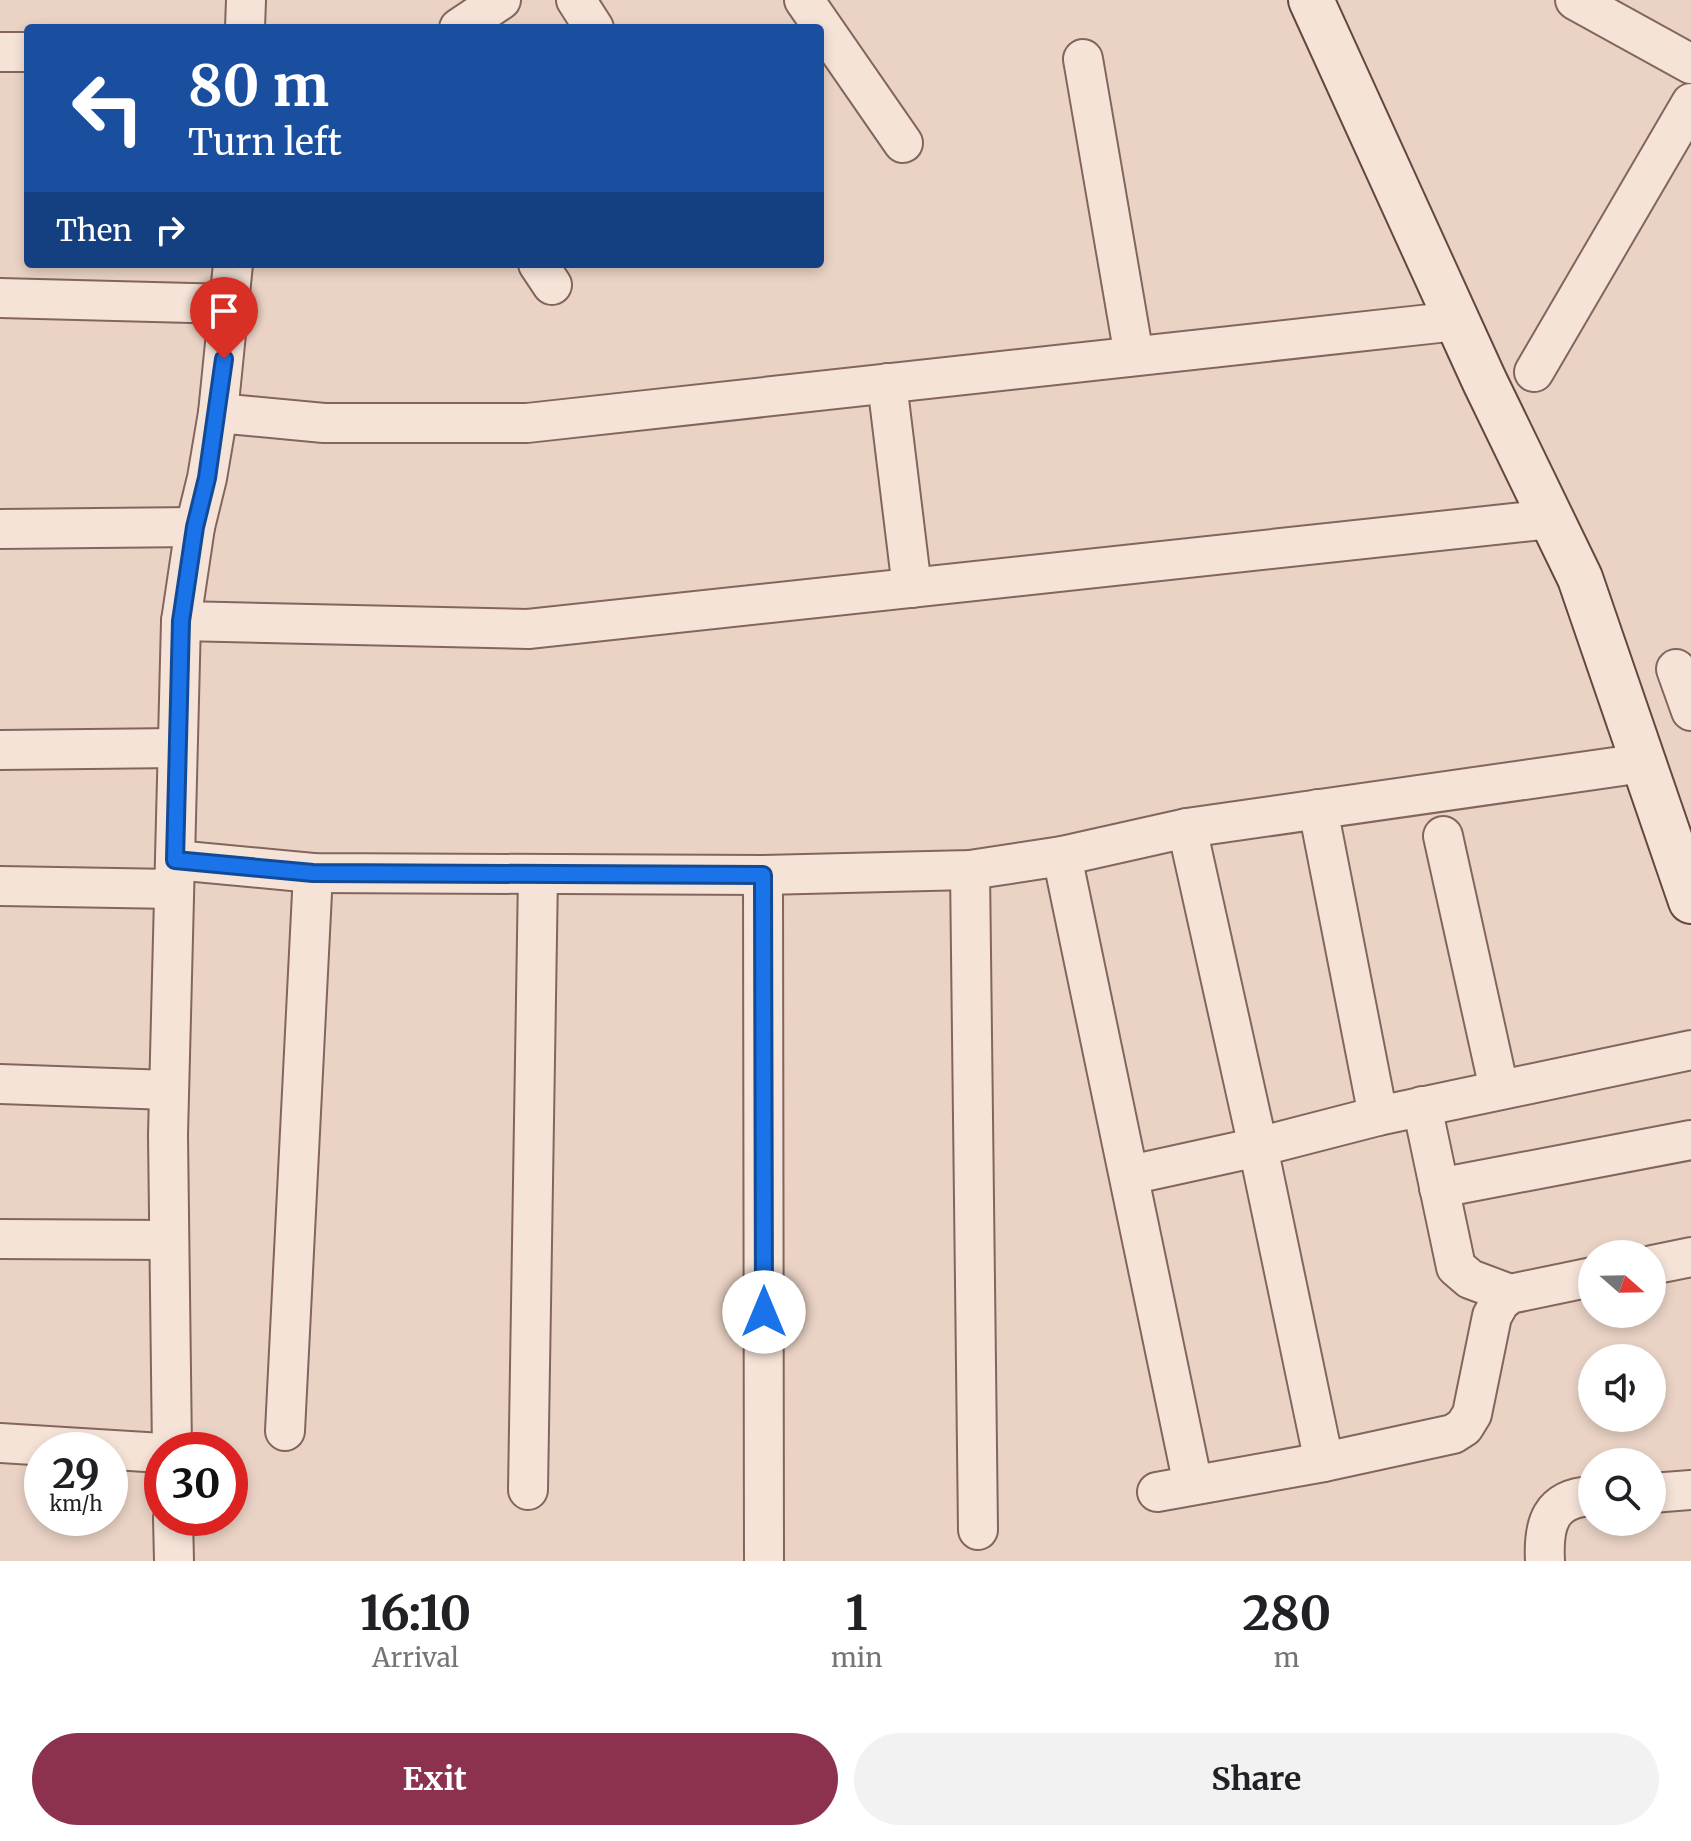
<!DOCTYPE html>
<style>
:root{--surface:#fff;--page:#f2f2f2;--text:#202124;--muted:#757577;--accent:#8c324f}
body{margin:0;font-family:Merriweather,serif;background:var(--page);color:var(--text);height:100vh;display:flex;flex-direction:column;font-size:30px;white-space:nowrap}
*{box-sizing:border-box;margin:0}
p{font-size:26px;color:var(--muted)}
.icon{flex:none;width:44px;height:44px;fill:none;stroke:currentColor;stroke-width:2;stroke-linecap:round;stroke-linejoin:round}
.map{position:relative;height:1561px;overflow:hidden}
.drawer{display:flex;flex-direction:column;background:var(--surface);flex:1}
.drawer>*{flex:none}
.hud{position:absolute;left:24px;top:24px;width:800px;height:244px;border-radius:8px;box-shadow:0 4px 12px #0003;background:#1a4fa0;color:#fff;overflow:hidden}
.needle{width:52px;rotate:110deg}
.tools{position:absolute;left:1578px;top:1240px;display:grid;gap:16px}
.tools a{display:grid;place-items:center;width:88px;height:88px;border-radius:50%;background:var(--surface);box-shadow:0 4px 12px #0003;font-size:40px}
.speed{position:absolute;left:24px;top:1432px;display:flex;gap:16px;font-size:40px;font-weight:700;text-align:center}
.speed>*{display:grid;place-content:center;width:104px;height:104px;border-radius:50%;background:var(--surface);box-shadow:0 4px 12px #0003;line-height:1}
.speed small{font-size:20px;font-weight:400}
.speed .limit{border:12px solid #d22;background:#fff;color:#111}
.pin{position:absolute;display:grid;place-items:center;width:68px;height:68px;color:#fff;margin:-82px -34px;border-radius:50% 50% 50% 0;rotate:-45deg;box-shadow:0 0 8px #0007}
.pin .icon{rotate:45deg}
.me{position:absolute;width:88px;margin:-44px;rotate:0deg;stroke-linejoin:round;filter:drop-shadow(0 0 6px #0008)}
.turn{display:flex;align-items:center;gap:28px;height:168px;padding:0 32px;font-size:36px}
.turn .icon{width:104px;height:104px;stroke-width:2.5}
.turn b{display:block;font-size:56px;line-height:68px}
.then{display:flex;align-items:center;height:76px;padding:0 32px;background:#0003;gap:16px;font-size:30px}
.eta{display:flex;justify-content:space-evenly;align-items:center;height:136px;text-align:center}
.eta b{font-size:48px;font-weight:700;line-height:56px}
.cta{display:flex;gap:16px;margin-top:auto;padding:16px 32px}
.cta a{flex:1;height:92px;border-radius:48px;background:var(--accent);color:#fff;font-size:32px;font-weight:700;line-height:92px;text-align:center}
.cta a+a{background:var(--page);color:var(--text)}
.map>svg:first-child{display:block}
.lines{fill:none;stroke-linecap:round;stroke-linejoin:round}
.street-casing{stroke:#83655d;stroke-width:42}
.secondary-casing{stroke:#654740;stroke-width:48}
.street{stroke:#f5e3d7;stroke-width:38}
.secondary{stroke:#f5e3d7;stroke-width:44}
.route-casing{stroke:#114b97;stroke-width:20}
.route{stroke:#1a73e8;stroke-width:14}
</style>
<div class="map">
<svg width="1691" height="1561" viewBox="0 0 1691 1561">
<rect width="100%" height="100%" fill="#ead3c5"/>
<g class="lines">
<defs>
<g id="street">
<polyline points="576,0 594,28"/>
<polyline points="804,0 903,143"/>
<polyline points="1575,0 1691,64"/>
<polyline points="245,28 246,0"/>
<polyline points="459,28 501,0"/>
<polyline points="0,52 28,52"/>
<polyline points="1083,59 1134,356"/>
<polyline points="538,264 552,285"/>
<polyline points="0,298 230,304"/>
<polyline points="1534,372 1691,103"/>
<polyline points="887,383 912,588"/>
<polyline points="218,413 324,423 527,423 1457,321"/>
<polyline points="0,529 195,527"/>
<polyline points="181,621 528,629 1551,519"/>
<polyline points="1676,669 1691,711"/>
<polyline points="0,750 177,748"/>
<polyline points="1318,809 1378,1116"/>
<polyline points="1187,828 1258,1147 1324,1462"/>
<polyline points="1443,836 1499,1089"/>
<polyline points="1062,856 1193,1485"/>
<polyline points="175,860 313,873 763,875 970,870 1062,856 1187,828 1643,763"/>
<polyline points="970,870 978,1530"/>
<polyline points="763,875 764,1561"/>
<polyline points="0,886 174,889"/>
<polyline points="0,1084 169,1090"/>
<polyline points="1422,1106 1456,1267 1470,1279 1510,1294"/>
<polyline points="1130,1175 1258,1147 1378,1116 1691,1050"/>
<polyline points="1439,1188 1691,1140"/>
<polyline points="0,1239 169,1240"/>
<polyline points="1652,1265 1691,1257"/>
<polyline points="285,1431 313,873"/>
<polyline points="0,1443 162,1453"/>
<polyline points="172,1450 168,1135 181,621 195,527 207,478 218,413 233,264"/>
<polyline points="528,1490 538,875"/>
<polyline points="1157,1492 1324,1462 1453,1434 1464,1427 1472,1414 1492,1316 1500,1302 1510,1294 1592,1277"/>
<polyline points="1652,1493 1691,1490"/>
<polyline points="173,1518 174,1561"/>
<path d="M1545 1561C1543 1524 1550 1498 1592 1496"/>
</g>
<polyline id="secondary" points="1311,0 1484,380 1580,578 1691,901"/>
</defs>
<use href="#street" class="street-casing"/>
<use href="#secondary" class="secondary-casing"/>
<use href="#street" class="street"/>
<use href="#secondary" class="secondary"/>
</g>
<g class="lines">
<defs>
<polyline id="route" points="224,359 207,478 195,527 181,621 175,860 313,873 763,875 764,1312"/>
</defs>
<use href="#route" class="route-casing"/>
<use href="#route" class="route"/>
</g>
</svg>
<div class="tools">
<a><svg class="needle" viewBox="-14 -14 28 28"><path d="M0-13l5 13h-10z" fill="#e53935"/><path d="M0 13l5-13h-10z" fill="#757577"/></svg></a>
<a><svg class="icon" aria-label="sound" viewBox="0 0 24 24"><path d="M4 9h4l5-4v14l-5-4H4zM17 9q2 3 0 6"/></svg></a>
<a><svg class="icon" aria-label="search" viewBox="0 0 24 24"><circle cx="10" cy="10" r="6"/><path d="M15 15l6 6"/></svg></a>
</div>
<div class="speed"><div>29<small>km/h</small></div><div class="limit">30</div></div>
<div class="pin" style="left:224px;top:359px;background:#d93025"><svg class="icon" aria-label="arrive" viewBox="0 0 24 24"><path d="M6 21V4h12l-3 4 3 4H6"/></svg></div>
<svg class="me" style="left:764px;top:1312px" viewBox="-20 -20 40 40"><circle r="19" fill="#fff"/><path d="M0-13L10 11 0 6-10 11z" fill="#1a73e8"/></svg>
<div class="hud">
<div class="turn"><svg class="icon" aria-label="left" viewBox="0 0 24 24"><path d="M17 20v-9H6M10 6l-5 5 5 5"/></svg><div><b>80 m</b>Turn left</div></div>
<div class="then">Then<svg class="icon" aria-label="right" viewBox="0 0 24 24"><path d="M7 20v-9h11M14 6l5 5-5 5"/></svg></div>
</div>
</div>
<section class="drawer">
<div class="eta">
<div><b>16:10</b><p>Arrival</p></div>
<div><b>1</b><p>min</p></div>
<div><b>280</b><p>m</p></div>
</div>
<div class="cta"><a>Exit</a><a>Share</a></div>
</section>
